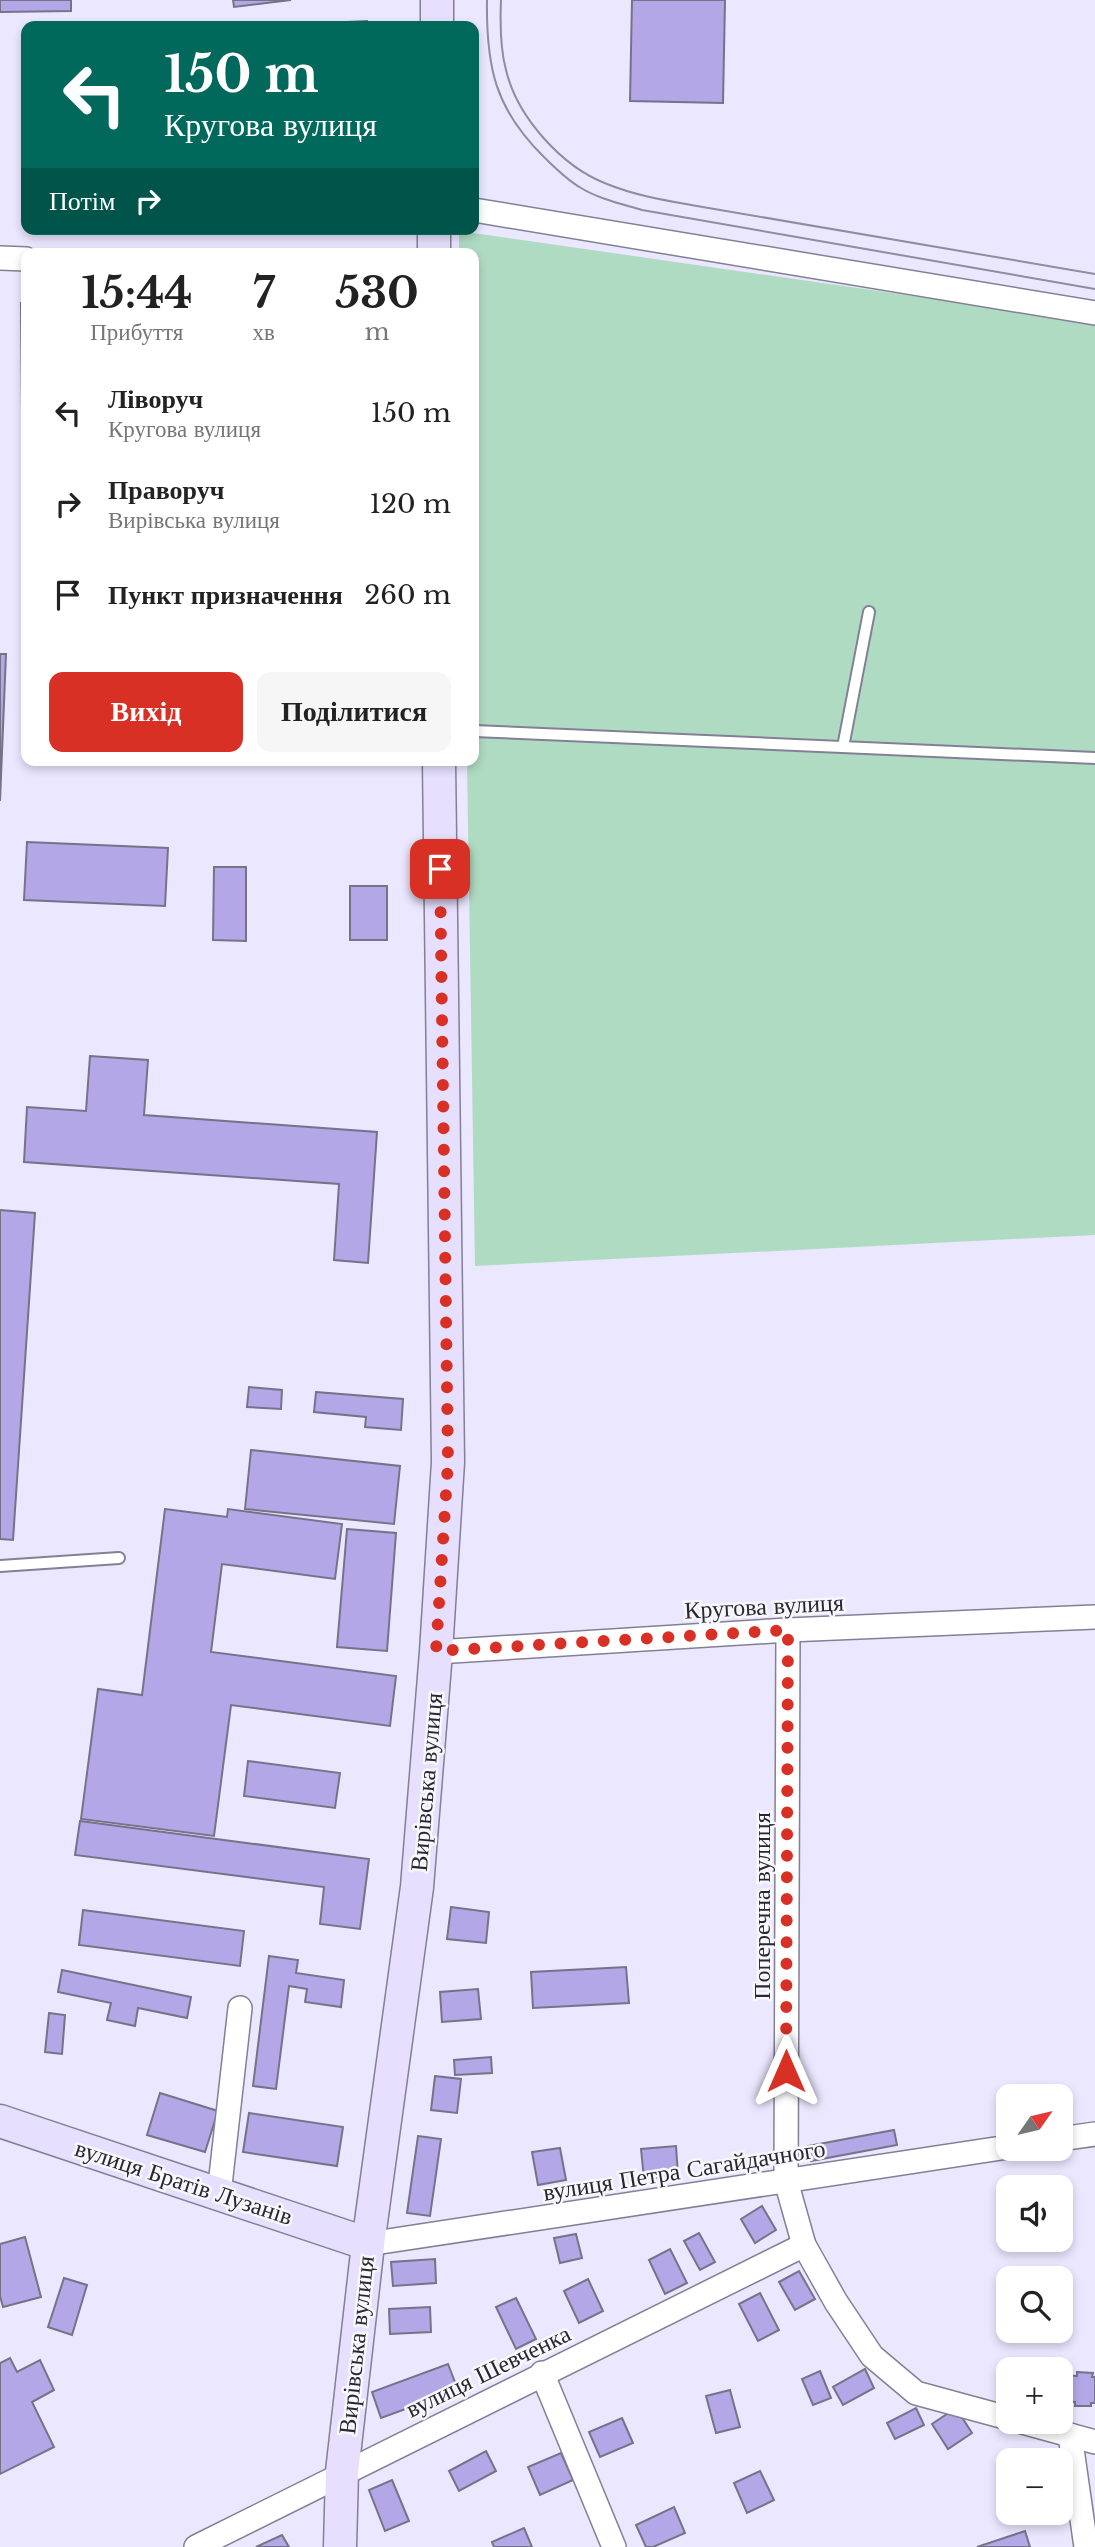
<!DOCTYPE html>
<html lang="uk">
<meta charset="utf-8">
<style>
:root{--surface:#fff;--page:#f6f6f6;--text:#222;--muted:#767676;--accent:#d93025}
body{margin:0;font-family:"Libre Baskerville",serif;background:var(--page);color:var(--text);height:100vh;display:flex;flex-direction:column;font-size:26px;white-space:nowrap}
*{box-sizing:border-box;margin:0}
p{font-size:23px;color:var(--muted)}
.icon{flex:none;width:38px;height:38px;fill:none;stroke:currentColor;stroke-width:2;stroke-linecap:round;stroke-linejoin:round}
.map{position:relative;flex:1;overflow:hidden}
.details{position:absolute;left:21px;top:248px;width:458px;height:518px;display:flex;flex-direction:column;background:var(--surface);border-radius:14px;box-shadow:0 4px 10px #0003}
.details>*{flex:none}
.hud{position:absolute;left:21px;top:21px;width:458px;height:214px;border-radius:14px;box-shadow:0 4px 10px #0003;background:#00695c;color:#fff;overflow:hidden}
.needle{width:46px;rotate:56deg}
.tools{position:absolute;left:996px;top:2084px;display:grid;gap:14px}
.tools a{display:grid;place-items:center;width:77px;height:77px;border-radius:14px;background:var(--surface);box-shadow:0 4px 10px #0003;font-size:35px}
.pin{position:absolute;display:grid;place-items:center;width:60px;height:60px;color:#fff;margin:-30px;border-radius:14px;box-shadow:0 4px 10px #0006}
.me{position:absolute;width:77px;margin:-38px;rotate:0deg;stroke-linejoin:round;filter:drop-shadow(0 0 5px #0008)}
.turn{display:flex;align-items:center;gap:24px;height:147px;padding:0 28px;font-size:32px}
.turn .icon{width:91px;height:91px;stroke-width:2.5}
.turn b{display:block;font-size:49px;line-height:60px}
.then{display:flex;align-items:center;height:66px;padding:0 28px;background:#0003;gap:14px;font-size:26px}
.eta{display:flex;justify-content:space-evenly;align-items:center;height:119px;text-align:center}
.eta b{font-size:42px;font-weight:700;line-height:49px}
.action{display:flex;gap:14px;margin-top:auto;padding:14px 28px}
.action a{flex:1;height:80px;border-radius:14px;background:var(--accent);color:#fff;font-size:28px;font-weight:700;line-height:80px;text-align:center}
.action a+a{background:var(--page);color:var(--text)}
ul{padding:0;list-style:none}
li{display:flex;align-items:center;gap:21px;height:91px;padding:0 28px}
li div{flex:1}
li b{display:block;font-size:26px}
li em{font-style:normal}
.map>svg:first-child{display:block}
.green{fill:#b0dbc3}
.building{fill:#b4a7e7;stroke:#767288;stroke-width:2}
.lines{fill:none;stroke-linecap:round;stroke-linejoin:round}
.lane-casing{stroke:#837f95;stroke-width:14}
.street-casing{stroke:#837f95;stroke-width:26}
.secondary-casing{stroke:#837f95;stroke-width:35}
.lane{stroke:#fff;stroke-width:10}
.street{stroke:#fff;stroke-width:23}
.secondary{stroke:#e6e0fe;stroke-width:32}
.tram{stroke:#8f8c9d;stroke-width:2}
.route{stroke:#d93025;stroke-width:12;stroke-dasharray:0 21.6}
.labels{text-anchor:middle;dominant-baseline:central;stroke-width:5;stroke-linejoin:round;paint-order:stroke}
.street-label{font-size:24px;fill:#292730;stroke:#f8f7fc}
</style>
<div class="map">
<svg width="1095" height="2547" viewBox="0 0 1095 2547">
<rect width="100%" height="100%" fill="#ebe7ff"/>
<polygon class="green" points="459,231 1095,322 1095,1235 475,1266 467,761 474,761 474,254 459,254"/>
<g class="building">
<polygon points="0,0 71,0 71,11 0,12"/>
<polygon points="233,0 291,0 234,7"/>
<polygon points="632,0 725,0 723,103 630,101"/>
<polygon points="367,21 367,26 327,26 326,23"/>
<polygon points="21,303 26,303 26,411 22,411"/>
<polygon points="0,654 6,654 0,801"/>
<polygon points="27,842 168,848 165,906 24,900"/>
<polygon points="214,867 246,867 246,941 213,940"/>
<rect x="350" y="886" width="37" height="54"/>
<polygon points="90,1056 148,1060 144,1115 377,1132 368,1263 334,1260 339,1184 24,1162 27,1107 86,1111"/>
<polygon points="0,1210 35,1213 13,1540 0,1539"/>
<polygon points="249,1387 282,1390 281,1409 247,1407"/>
<polygon points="316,1392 403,1399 401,1430 365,1427 366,1417 314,1412"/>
<polygon points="251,1450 400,1466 394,1524 245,1509"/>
<polygon points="165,1509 227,1517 228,1509 342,1524 335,1579 222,1564 211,1652 396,1676 390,1726 231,1705 214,1836 81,1819 98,1689 142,1695"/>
<polygon points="347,1529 396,1533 387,1651 337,1647"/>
<polygon points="248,1761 340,1773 335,1808 244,1796"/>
<polygon points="80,1821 369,1859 360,1929 320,1924 324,1887 75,1855"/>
<polygon points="451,1907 489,1912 486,1943 447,1939"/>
<polygon points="83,1910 244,1931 240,1966 79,1945"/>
<polygon points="269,1956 298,1960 296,1973 344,1980 341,2007 305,2002 307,1989 289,1986 276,2089 253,2086"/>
<polygon points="626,1967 629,2003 533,2008 531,1972"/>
<polygon points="62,1970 191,1997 187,2018 138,2008 135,2026 107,2020 111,2003 58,1992"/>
<polygon points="478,1989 481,2019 442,2022 440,1992"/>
<polygon points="49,2013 65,2015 62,2054 45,2052"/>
<polygon points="491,2057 492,2073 455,2075 454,2060"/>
<polygon points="435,2076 461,2079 457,2113 431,2110"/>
<polygon points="160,2093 218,2111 205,2152 147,2135"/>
<polygon points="249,2113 343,2127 337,2166 243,2152"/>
<polygon points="894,2130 897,2145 811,2161 808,2146"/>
<polygon points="418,2136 441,2139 430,2216 407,2213"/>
<polygon points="676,2146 678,2175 644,2179 641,2149"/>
<polygon points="560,2148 566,2180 538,2185 532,2152"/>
<polygon points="762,2206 776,2230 755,2243 741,2219"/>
<polygon points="699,2233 715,2262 700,2270 684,2241"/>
<polygon points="576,2234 582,2258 560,2263 554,2238"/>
<polygon points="25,2237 41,2297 3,2307 0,2296 0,2244"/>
<polygon points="670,2249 687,2283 665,2294 649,2260"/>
<polygon points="435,2259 436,2283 393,2286 391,2262"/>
<polygon points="799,2271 815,2299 795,2310 779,2282"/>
<polygon points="64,2278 87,2285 72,2335 48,2327"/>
<polygon points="588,2279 603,2311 579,2323 564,2291"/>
<polygon points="760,2293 779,2330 758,2341 739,2304"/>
<polygon points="516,2298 536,2339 516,2349 496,2307"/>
<polygon points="430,2307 431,2332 390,2334 389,2309"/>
<polygon points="10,2358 17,2372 40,2360 54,2390 32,2402 54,2447 0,2474 0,2363"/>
<polygon points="448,2364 458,2390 381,2418 372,2392"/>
<polygon points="865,2369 874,2388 843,2405 833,2387"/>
<polygon points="820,2371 831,2398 813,2405 802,2379"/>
<polygon points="1077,2372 1093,2373 1092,2377 1095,2377 1095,2403 1091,2403 1091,2406 1075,2406 1075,2402 1063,2401 1064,2375 1077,2376"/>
<polygon points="730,2390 740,2427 716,2433 706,2396"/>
<polygon points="916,2408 924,2425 895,2439 887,2423"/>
<polygon points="956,2408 972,2433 948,2449 932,2424"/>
<polygon points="622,2418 633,2443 600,2457 589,2432"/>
<polygon points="486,2451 496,2471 459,2491 449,2471"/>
<polygon points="1044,2452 1046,2460 1016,2460 1015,2458"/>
<polygon points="561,2453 573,2480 540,2495 528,2467"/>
<polygon points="760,2471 774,2500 747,2513 734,2483"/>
<polygon points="392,2480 409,2521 385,2531 369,2490"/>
<polygon points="674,2507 685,2533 653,2547 646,2547 636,2525"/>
<polygon points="524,2528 532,2547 494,2547 492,2542"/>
<polygon points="1025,2531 1030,2547 977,2547"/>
<polygon points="282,2535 289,2547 256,2547"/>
</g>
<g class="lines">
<defs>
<g id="lane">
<polyline points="474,731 1095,758"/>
<polyline points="843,747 869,612"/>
<polyline points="0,1566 119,1558"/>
</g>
<g id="street">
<polyline points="474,210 1095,313"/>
<polyline points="0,258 26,259"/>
<polyline points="788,1630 786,2181 804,2245 836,2302 872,2356 916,2393 1008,2418"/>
<polyline points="436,1652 788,1630 1095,1617"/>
<polyline points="1060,2139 1095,2134"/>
<polyline points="219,2194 240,2008"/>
<polyline points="368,2244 1008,2147"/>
<polyline points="542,2373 614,2547"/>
<polyline points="1022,2422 1095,2442"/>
<polyline points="1070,2435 1086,2547"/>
<polyline points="196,2547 804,2245"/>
</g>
<g id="secondary">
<polyline points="437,26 437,0"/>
<polyline points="434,254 434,229"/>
<polyline points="0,2121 368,2244"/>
<polyline points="340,2547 342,2472 368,2244 417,1887 436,1652 448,1462 439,761"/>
</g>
</defs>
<use href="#lane" class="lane-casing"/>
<use href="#street" class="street-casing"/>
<use href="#secondary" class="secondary-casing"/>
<use href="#lane" class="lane"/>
<use href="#street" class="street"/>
<use href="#secondary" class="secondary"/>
<g class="tram">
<path d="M487 0C486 67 495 109 544 157 555 168 567 180 581 188 599 199 622 204 642 210L1095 289"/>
<path d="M501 0C500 23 500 48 506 70 517 117 562 167 607 184 634 195 663 200 691 205L1095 274"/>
</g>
</g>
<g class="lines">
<polyline class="route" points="440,869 448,1462 436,1651 788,1630 786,2071"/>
</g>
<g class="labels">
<g class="street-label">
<text transform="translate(764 1606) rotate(-3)">Кругова вулиця</text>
<text transform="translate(426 1782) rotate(-85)">Вирівська вулиця</text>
<text transform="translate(761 1906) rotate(-90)">Поперечна вулиця</text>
<text transform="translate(684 2170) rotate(-9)">вулиця Петра Сагайдачного</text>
<text transform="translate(184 2182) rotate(18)">вулиця Братів Лузанів</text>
<text transform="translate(356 2345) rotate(-84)">Вирівська вулиця</text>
<text transform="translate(488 2371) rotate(-26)">вулиця Шевченка</text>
</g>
</g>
</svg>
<div class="tools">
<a><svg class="needle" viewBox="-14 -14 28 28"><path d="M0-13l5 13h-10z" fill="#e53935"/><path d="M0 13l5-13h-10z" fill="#767676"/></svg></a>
<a><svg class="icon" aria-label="sound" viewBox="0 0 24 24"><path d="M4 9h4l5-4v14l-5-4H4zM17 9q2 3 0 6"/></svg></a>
<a><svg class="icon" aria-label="search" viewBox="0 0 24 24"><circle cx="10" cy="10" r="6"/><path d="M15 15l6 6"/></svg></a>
<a>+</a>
<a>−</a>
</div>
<div class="pin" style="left:440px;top:869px;background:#d93025"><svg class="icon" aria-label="arrive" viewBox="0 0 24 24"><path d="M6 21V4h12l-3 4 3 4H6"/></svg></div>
<svg class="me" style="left:786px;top:2071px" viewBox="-20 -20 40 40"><path d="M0-17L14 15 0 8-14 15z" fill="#d93025" stroke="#fff" stroke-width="4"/></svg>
<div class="hud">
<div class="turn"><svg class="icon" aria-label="left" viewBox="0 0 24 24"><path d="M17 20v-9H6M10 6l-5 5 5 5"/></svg><div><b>150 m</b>Кругова вулиця</div></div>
<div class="then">Потім<svg class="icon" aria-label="right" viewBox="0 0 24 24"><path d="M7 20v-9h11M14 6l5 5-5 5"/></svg></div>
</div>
<section class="details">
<div class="eta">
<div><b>15:44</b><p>Прибуття</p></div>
<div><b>7</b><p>хв</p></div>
<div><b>530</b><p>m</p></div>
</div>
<ul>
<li><svg class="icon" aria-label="left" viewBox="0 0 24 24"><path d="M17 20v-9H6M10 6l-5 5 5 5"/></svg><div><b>Ліворуч</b><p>Кругова вулиця</p></div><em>150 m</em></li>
<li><svg class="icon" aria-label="right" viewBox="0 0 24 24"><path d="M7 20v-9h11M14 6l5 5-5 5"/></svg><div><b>Праворуч</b><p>Вирівська вулиця</p></div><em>120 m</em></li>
<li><svg class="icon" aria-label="arrive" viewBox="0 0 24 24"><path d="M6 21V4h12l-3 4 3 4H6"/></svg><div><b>Пункт призначення</b></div><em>260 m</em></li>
</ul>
<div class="action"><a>Вихід</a><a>Поділитися</a></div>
</section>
</div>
